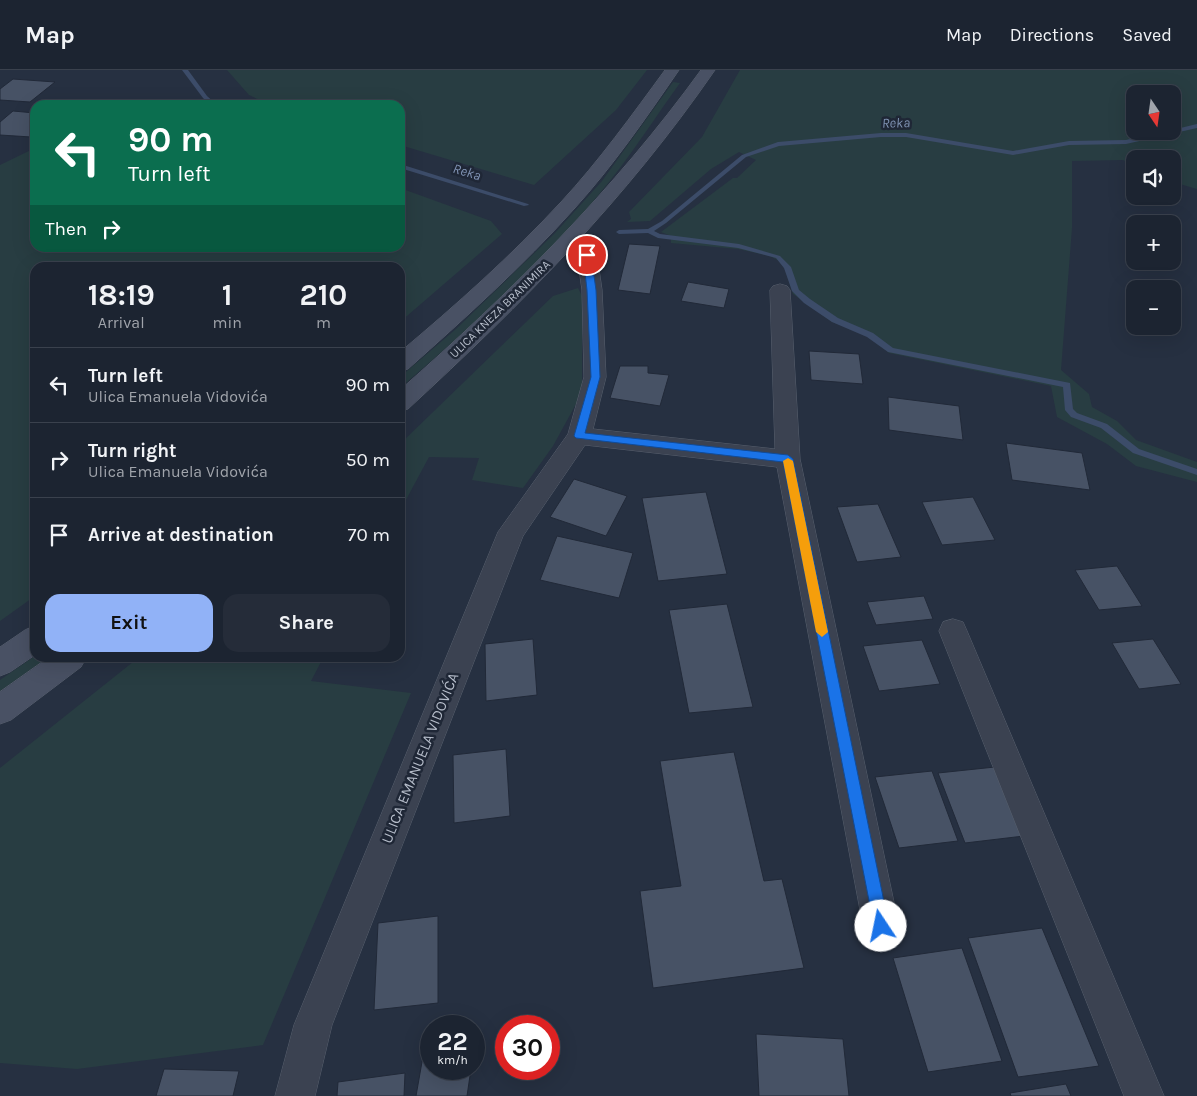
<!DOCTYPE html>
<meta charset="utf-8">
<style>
:root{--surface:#1c2431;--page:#252c39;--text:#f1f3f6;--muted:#a0a4ab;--line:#3a414d;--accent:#91b2f7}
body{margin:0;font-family:Karla,sans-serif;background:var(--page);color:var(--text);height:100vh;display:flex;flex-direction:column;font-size:19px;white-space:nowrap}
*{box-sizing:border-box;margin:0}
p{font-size:16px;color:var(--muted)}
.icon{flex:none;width:28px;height:28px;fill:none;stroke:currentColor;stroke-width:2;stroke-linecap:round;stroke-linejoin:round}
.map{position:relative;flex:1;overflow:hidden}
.details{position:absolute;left:30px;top:192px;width:375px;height:400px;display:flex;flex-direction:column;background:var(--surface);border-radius:15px;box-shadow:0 5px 20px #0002,0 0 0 1px var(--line)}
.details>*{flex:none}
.guide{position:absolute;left:30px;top:30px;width:375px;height:152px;border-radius:15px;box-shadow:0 5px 20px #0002,0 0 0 1px var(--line);background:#0b6e4f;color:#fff;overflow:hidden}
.needle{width:32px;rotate:167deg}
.buttons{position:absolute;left:1126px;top:15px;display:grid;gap:10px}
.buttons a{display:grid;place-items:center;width:55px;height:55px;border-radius:10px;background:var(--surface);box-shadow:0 5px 20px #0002,0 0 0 1px var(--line);font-size:25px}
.speed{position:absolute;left:420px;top:945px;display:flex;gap:10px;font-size:25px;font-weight:700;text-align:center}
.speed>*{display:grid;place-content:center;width:65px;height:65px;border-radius:50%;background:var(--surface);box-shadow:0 5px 20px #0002,0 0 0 1px var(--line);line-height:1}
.speed small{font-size:12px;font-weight:400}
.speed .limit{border:8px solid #d22;background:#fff;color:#111}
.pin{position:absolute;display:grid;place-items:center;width:42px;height:42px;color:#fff;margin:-21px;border:2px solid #fff;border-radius:50%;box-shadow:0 1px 5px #0007}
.me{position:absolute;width:55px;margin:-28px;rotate:349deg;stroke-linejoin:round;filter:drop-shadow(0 0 4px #0008)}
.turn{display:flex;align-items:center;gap:18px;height:105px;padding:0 15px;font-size:22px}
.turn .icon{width:65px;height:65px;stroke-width:2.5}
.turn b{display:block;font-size:35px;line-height:42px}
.then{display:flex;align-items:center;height:48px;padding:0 15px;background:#0003;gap:10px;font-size:19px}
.eta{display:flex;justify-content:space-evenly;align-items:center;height:85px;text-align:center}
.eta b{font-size:30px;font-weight:700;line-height:35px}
.primary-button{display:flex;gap:10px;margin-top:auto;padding:10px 15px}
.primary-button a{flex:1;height:58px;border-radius:15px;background:var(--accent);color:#111;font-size:20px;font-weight:700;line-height:58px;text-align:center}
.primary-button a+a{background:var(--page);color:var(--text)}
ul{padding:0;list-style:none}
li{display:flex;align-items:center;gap:15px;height:75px;padding:0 15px;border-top:1px solid var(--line)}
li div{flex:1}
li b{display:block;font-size:19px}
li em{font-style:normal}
header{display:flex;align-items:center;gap:30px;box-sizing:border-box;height:70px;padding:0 25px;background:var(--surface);border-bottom:1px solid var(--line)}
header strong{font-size:24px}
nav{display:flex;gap:28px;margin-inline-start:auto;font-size:18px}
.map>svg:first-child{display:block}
.green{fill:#283d42;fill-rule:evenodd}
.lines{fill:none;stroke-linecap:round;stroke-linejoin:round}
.stream{fill:#3c4c69;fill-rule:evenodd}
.building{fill:#475265;stroke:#212938}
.street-casing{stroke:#58606e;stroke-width:1}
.secondary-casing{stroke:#58606e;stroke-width:1}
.street{fill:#3b4251;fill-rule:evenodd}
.secondary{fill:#495164;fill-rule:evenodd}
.route{fill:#1a73e8;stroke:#114b97}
.slow{fill:#f59e0b}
.labels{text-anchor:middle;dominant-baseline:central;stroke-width:5;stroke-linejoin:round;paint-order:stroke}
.far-street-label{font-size:12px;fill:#b7becb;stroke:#1f2736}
.far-water-label{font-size:14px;font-style:italic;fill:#7f92b2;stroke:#1f2736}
.street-label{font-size:15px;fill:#b7becb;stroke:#1f2736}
</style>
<header>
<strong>Map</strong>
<nav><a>Map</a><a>Directions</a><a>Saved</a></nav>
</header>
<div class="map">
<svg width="1197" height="1026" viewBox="0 0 1197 1026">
<rect width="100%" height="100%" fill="#263041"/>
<g class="green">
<polygon points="227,0 647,0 616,40 534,115 400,75 400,35 270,35 249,25"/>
<path d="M740 0H1197V119L1173 112 1172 89H1135V95L1123 90 1072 91V158L1061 300 1089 324 1092 337 1117 351 1136 370 1197 392V412L1136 396 1107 374 1057 347 1051 316 889 283 867 265 832 252 793 224 785 199 779 191 770 186 738 179 671 173V166L661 162 733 108H737L756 90 739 82 711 99 650 151 627 152 631 149 629 142 702 67ZM1135 24H1172V61H1135Z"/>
<path d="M673 12 680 13C656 46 634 81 609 112 549 187 472 256 400 318V307L456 259 555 163 602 111Z"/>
<polygon points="35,78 35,178 400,178 400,118 491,151 502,164 400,252 400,198 35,198 35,526 0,551 0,95"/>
<polygon points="578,218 582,226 582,323 553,376 523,418 472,410 479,388 429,387 400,441 400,374 553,226"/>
<polygon points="35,586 35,588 47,588 0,621 0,610"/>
<polygon points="138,588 323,588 311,611 411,623 263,975 77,999 0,993 0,698"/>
</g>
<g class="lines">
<g class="stream">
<polygon points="182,0 188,0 207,26 217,35 211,35 203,28"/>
<polygon points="1197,54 1197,58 1126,74 1069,75 1013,85 906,67 881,67 779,76 746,87 666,153 654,161 660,164 739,174 780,186 791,197 799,220 810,229 838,248 873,263 893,278 1070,313 1073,339 1077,343 1107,354 1139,379 1197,399 1197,405 1133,383 1101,358 1071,347 1065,340 1063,317 888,282 867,267 832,252 804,233 792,221 784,198 776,188 738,178 658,168 648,163 619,164 616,162 619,160 648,159 662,151 742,85 778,72 881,63 906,63 1013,81 1069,71 1126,70 1166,61 1172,61 1172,60"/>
<polygon points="400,94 528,134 529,135 524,136 400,98"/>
</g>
</g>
<g class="building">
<polygon points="13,9 55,12 30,32 0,30 0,19"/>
<polygon points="13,41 35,43 35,63 31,67 0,65 0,52"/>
<polygon points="629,174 660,176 650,224 618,220"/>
<polygon points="688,212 729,219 724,238 681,231"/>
<polygon points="809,281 859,284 863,314 811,310"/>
<polygon points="620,296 648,296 648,303 669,305 660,336 610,328"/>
<polygon points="888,327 959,336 963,370 889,360"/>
<polygon points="1006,373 1082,383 1090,420 1012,410"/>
<polygon points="574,409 627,426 606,466 550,447"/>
<polygon points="706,422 727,504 658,511 642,428"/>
<polygon points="973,427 995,470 942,475 922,432"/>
<polygon points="878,434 901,487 857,492 837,437"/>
<polygon points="557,466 633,483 619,528 540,510"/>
<polygon points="1117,496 1142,536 1099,540 1075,500"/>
<polygon points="924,526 933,549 876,555 867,532"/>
<polygon points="727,534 753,637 689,643 669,540"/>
<polygon points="533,569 537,625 486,631 485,574"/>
<polygon points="1153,569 1181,614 1139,619 1112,573"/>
<polygon points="922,570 940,614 879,621 863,576"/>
<polygon points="506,679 510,746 454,753 453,685"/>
<polygon points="734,682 764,811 782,809 804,898 653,918 640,821 681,816 660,691"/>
<polygon points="995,697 1024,766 965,773 938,703"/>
<polygon points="932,701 958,771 899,778 875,707"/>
<polygon points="438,846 438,933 374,940 378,853"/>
<polygon points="1042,858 1099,996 1018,1007 968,868"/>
<polygon points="962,878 1002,991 928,1002 893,888"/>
<polygon points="756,964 843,969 849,1026 759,1026"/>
<polygon points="426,969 431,969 431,999 471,999 467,1026 416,1026"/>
<polygon points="164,999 239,1001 233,1026 156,1026"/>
<polygon points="405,1003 404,1026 337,1026 338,1012"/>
<polygon points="1066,1014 1071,1026 1011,1026 1010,1023"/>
</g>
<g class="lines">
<defs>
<g id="street">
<polygon points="587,179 594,181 597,185 602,220 606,307 593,359 775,379 770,220 773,216 780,214 787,216 790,220 800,389 899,856 894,869 881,874 868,869 863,856 777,397 585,375 523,466 332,955 315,1026 275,1026 294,955 498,462 568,364 584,307 582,220 577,185 580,181"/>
<polygon points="953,549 963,552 967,561 1164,1026 1124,1026 939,561 943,552"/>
</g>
<g id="secondary">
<path d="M665 0H679C646 48 613 96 574 139 523 196 465 248 408 299L400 301V282C456 235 511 186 561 132 599 91 632 45 665 0Z"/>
<path d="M701 0H715C626 129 523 233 408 339L400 341V320C511 222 614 120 701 0Z"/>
<polygon points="35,556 35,585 10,602 0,606 0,577 25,560"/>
<polygon points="48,588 86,588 81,597 11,650 0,654 0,622"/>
</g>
</defs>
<use href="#street" class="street-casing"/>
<use href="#secondary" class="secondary-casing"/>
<use href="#street" class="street"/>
<use href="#secondary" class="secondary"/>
</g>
<polygon class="route" points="587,182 591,185 596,220 600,307 585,363 788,385 793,389 889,856 886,861 881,863 876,861 874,856 783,392 576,368 574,366 591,307 587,220 583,185"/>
<polygon class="slow" points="788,388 793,391 828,562 822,567 816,562 783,391"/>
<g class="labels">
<g class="far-street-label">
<text transform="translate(500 239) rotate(-44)">ULICA KNEZA BRANIMIRA</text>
</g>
<g class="far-water-label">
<text transform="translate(896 53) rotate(-1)">Reka</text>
<text transform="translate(467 102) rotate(17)">Reka</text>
</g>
<g class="street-label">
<text transform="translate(420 688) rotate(-68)">ULICA EMANUELA VIDOVIĆA</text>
</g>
</g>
</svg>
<div class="buttons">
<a><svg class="needle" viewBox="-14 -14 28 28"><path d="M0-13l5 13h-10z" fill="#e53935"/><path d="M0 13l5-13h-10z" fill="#a0a4ab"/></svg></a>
<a><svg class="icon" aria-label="sound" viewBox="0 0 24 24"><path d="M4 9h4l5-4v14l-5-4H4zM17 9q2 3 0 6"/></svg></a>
<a>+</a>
<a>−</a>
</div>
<div class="speed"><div>22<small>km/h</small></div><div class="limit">30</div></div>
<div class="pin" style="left:587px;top:185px;background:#d93025"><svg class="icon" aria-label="arrive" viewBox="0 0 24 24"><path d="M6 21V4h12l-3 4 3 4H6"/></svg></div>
<svg class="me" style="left:881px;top:856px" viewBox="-20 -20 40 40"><circle r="19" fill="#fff"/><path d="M0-13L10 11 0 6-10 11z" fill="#1a73e8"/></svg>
<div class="guide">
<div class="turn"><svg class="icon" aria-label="left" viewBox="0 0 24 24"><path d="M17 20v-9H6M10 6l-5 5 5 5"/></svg><div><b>90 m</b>Turn left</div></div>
<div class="then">Then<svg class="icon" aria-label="right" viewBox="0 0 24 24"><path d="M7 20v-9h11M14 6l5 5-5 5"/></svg></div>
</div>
<section class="details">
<div class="eta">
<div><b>18:19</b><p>Arrival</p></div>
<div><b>1</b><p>min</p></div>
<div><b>210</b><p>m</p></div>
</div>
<ul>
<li><svg class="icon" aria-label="left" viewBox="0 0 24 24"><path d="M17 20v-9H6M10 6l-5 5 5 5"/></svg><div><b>Turn left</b><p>Ulica Emanuela Vidovića</p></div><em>90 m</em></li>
<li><svg class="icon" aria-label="right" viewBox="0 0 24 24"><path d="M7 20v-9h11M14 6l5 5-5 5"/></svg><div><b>Turn right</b><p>Ulica Emanuela Vidovića</p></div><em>50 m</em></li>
<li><svg class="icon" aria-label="arrive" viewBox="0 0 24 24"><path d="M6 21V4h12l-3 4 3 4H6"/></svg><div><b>Arrive at destination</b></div><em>70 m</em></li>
</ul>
<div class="primary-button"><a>Exit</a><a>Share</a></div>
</section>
</div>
